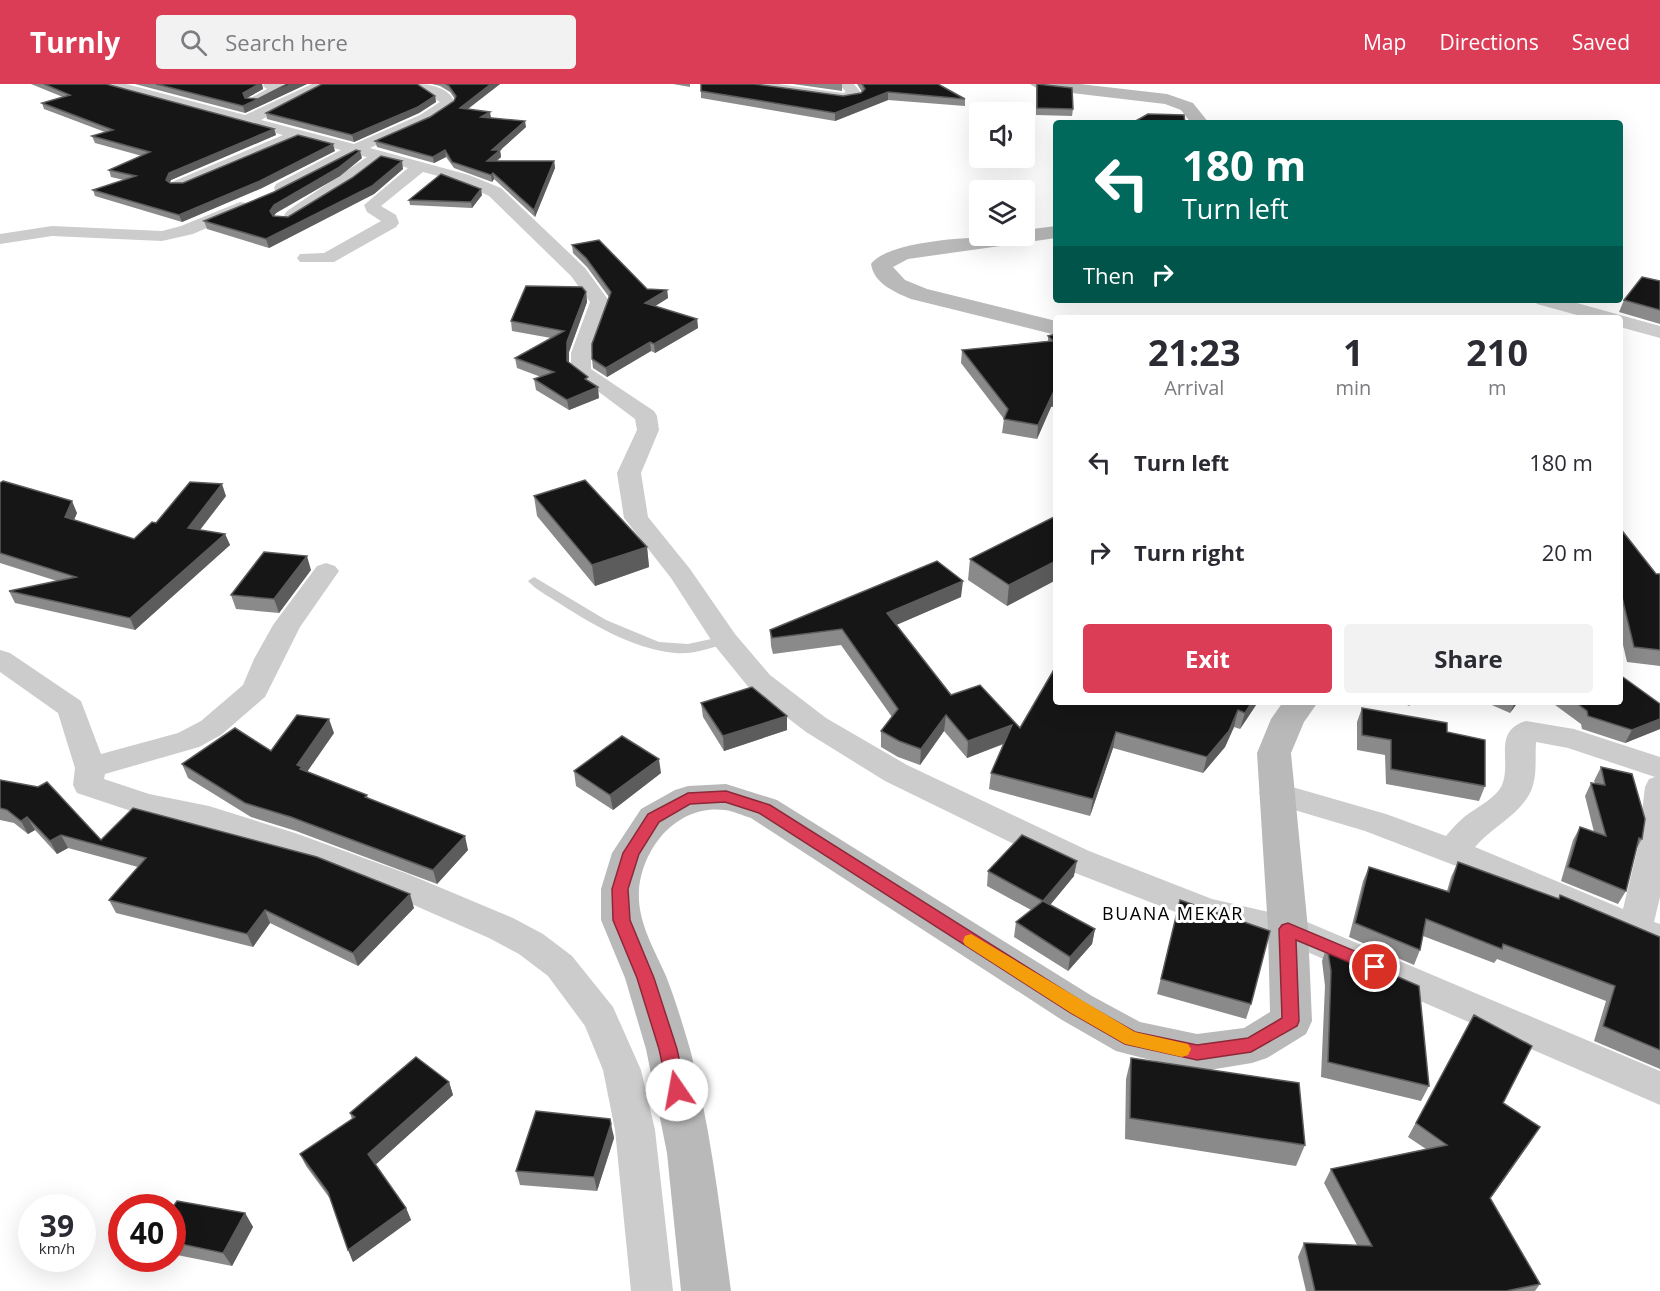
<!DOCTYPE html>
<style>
:root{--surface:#fff;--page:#f2f2f3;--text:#2b2b33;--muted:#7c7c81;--accent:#db3d56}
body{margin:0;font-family:"Open Sans",sans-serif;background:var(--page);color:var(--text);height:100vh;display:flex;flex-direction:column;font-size:22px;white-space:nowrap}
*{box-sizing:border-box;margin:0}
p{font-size:20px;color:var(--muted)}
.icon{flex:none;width:33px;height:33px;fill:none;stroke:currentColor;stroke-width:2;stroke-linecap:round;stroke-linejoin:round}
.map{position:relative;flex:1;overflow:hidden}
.sheet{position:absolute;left:1053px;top:231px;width:570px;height:390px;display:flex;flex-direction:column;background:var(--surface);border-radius:6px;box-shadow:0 6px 24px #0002}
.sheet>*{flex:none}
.top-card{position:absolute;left:1053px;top:36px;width:570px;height:183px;border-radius:6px;box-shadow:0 6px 24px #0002;background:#00695c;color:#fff;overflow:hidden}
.tools{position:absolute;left:969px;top:18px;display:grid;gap:12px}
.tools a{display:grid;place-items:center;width:66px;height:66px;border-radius:6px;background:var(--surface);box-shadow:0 6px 24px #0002;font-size:30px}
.speed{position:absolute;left:18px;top:1110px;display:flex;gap:12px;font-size:30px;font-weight:700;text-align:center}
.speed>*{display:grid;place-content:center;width:78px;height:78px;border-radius:50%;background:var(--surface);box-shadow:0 6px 24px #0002;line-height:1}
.speed small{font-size:15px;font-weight:400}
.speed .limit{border:9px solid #d22;background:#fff;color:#111}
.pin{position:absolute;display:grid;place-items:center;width:51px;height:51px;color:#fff;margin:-26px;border:3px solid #fff;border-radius:50%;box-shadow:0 2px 6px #0007}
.me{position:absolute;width:66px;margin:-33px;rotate:348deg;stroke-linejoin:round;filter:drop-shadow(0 0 4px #0008)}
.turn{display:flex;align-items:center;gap:21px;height:126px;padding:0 30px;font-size:27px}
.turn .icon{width:78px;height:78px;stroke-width:2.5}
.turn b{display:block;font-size:42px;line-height:51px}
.then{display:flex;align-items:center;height:57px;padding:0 30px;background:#0003;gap:12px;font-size:22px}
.eta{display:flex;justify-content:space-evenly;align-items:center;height:102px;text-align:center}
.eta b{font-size:36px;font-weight:700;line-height:42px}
.cta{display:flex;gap:12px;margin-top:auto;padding:12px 30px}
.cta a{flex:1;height:69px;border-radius:6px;background:var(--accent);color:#fff;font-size:24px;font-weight:700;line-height:69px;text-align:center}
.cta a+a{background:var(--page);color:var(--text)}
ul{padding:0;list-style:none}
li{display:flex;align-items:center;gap:18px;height:90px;padding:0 30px}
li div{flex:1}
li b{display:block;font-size:22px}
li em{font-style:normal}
header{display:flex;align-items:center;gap:36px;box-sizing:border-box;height:84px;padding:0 30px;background:var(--accent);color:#fff}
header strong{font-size:28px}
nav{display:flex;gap:33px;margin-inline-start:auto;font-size:21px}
.search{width:420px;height:54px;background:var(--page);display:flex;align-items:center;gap:15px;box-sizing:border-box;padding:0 21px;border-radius:6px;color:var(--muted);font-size:22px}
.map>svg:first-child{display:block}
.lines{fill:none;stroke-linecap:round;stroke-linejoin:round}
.lane{fill:#ccc;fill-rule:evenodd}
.street{fill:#ccc;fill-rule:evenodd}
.secondary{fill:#b9b9b9;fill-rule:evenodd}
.wall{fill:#8a8a8a}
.shaded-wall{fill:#5c5c5c}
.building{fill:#161616;stroke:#5c5c5c;stroke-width:1.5}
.route{fill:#db3d56;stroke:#8e2838;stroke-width:1.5}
.slow{fill:#f59e0b}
.labels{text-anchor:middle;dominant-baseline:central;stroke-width:6;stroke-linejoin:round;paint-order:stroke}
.quarter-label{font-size:18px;letter-spacing:1.5px;fill:#000;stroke:#fff}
</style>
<header>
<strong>Turnly</strong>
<div class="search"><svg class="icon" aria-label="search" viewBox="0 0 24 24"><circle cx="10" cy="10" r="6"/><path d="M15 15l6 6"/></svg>Search here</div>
<nav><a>Map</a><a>Directions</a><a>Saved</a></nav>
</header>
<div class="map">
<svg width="1660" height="1207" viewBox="0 0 1660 1207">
<rect width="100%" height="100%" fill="#fff"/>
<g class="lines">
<path class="lane" d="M534 493 606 536 659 558 688 560 725 552 731 556 730 559C712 563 694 571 675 569 632 565 590 539 554 516 545 510 535 505 528 497Z"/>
<g class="street">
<path d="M103 0H126L245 31 312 0H330L261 36 354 60 420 31 440 18 419 5 418 0C431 0 450 4 455 19L453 22 430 37 370 64 469 91 501 104 585 184 610 218 591 269V285L654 327 657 332 659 346 641 389 648 433 690 485 735 550 770 591 826 634 907 681 1089 767 1212 815 1300 835 1660 987V1021L1282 857 1196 836 1065 785 885 697 806 648 750 605 715 562 671 494 624 434 617 389 637 346 635 335 571 287V269L590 218 571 192 489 112 457 97 423 88 381 122 396 131 399 139 396 143 334 178H300L297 174 300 170 324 169 381 137 367 128 364 121 408 84 382 77 299 135H287L284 131 287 127 367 73 357 71 288 108H276L274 104 276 100 341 66 299 55 184 104H172L170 101 172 98 283 51 105 3Z"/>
<polygon points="264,0 283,0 289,4 259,19 249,19 247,16 267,5 263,2"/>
<polygon points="740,0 778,0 843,9 846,8 839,0 854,0 863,11 861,14 843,17 747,4"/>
<polygon points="240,118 246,119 248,123 246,127 193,150 162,157 52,152 0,160 0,150 52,142 162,147 181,142"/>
<polygon points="1534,216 1566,216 1660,242 1660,254 1620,243 1620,234 1588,234 1537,220"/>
<polygon points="326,479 335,482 339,487 300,543 265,613 221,651 199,663 105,690 104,695 149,710 209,722 295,749 408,790 513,834 543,850 572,872 613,923 641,986 655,1046 673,1207 631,1207 615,1046 603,986 585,942 548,892 519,870 489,854 384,808 273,765 208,745 146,732 77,709 73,701 75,684 58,629 0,588 0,566 10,569 81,617 101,670 178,649 201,637 243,601 254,575 273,541 317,482"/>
<path d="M1526 637 1574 645 1660 673V813L1654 838 1660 840V869L1464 785 1365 747 1264 717 1259 709 1264 701 1275 698 1386 730 1446 752C1451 746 1456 740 1462 735 1473 725 1496 715 1502 701 1512 678 1492 647 1526 637ZM1536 658 1568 664 1655 693 1649 695 1645 703 1638 763 1623 825 1475 763C1492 742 1526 728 1533 701 1537 688 1535 671 1536 658Z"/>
</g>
<g class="secondary">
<polygon points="1030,0 1080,0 1167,10 1193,19 1209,39 1191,39 1181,26 1165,20 1038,5"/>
<path d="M1056 142V154L908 175 893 183 905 196 927 205 1056 237V251L911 215C895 208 874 200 871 180 889 154 993 152 1024 152V146Z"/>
<path d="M1283 618H1318L1304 638 1291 669 1308 845 1312 937 1306 950 1267 974 1252 979 1197 988 1116 967 1062 936 751 734C743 732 734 727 725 726 678 720 643 762 639 806 637 838 654 864 666 892 675 915 683 941 690 965 711 1045 720 1126 731 1207H681L667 1069 646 965 625 894 601 836V805L612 769 641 725 675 706 688 702 726 700 777 716 1092 912 1140 938 1197 950 1244 944 1270 928 1268 845 1257 669 1271 635Z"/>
</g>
</g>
<g class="wall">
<polygon points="31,0 106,0 274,45 276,51 171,96 170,99 183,99 335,67 262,104 182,138 95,112 93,106 124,96 111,93 109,86 142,72 95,59 92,52 105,48 44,25 42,19 63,13"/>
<polygon points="135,0 262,0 263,5 247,14 258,15 286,1 286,0 307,0 245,29"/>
<polygon points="432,0 500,0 468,25 491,34 526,43 500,66 501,73 497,77 554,77 555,84 535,133 494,95 492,98 454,84 446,73 434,79 377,63 375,57 430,33 454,17 455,15 450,8 440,2"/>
<polygon points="673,0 690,0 690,3"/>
<polygon points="701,0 843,12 861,9 862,8 857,0 938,0 965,15 965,22 888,16 835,37 701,14"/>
<polygon points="793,0 842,0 842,7"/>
<polygon points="1036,0 1073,25 1072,32 1036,31"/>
<polygon points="435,12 436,18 419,29 354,58 267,35 266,29"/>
<polygon points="362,74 340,92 276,129 274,132 288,133 403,85 374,110 269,164 207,145 204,137"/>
<polygon points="482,111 472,124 410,121 409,116"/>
<polygon points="572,161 647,205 667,206 668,214 655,222 697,235 698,244 655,269 651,267 607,293 593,284 592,275 609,213 587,183 573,169"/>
<polygon points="1660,197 1660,240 1619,228 1624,216"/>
<polygon points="586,208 587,218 569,268 569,278 589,298 599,314 569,326 536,306 534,295 541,293 517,284 515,274 551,254 512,247 511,237"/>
<polygon points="1056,250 1051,323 1037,355 1002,349 1004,335 961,279 962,266 1048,257 1048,252"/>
<polygon points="0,399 77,429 74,436 134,455 156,439 226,412 200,446 225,450 230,461 135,546 15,519 9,507 57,497 0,479"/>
<polygon points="534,412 647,463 649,483 595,502 537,432"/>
<polygon points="1056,432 1056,496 1007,522 968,496 970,475"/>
<polygon points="1620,444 1656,490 1660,490 1660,582 1627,578 1620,548"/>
<polygon points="311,486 279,529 236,525 231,511"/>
<polygon points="961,513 896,541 951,611 1020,644 1056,618 1258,618 1240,645 1234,643 1225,663 1203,689 1113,664 1090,732 989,705 991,689 1004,660 967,674 944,647 920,681 898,673 881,663 881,647 892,633 841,561 773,570 771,562 770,546"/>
<polygon points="1402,618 1413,618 1409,622"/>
<polygon points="1485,618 1518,618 1510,629"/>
<polygon points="1551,618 1620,618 1660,620 1660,645 1625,659 1582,645 1581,640"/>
<polygon points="701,619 787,632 787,646 724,667 703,633"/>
<polygon points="1362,624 1447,648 1485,702 1479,717 1386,700 1385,671 1357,666 1357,638"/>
<polygon points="334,649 307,687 367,711 368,715 468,766 437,800 296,747 251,733 188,694 182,680 271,667"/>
<polygon points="1601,683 1642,755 1637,764 1626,807 1618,820 1561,797 1573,756 1580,743 1594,748 1585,712 1591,699 1595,699 1594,697"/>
<polygon points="574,687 661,689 613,726 576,702"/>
<polygon points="0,696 101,756 414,824 358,882 270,839 253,863 116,829 109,816 138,783 68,764 57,770 35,746 28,750 14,739 0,736"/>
<polygon points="1458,778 1558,815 1560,811 1660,853 1660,985 1594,957 1606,917 1497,875 1494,879 1423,852 1420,866 1414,881 1349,853 1363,797 1369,783 1447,807 1451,793"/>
<polygon points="988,787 1074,792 1050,821 1095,845 1092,860 1068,887 1014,853 1016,838 1031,826 987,802"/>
<polygon points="1180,816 1251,920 1246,935 1157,910"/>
<polygon points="1327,862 1429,1002 1421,1017 1321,993 1325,902 1322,877"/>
<polygon points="1474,931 1503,1019 1540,1043 1490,1115 1540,1200 1535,1207 1306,1207 1298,1173 1304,1159 1357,1161 1324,1099 1331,1085 1426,1065 1408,1053"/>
<polygon points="1131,974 1305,1061 1296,1082 1125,1055 1126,995"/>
<polygon points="449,998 453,1011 375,1081 406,1124 411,1136 353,1178 331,1116 306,1082 300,1070 352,1035 350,1029"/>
<polygon points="613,1049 614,1054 597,1107 520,1101 516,1087"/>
<polygon points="172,1124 245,1129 253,1143 232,1182 172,1170"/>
</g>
<g class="shaded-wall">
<polygon points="259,0 262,0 263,5 245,15 243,9"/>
<polygon points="292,0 307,0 245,29 243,22"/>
<polygon points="491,0 500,0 461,30 460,24"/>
<polygon points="888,8 888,16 835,37 835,29"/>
<polygon points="435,12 436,18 419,29 354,58 352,51"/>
<polygon points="490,28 491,34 481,33"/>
<polygon points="525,37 526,43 495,71 500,66 501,73 489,83 487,77 492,66"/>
<polygon points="274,45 276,51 171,96 168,102 166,96 169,89"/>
<polygon points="333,60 335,67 262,104 182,138 179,131"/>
<polygon points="445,66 446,73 434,79 433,73"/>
<polygon points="360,67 362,74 340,92 276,129 272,135 270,127 274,121"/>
<polygon points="402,77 403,85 374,110 269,164 266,155"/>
<polygon points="554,77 555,84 535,133 534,126"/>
<polygon points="493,89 494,95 492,98 491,91"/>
<polygon points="481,105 482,111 472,124 471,118"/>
<polygon points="667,206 668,214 646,228 645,219"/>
<polygon points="586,208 587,218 569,268 569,287 567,277 567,258"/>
<polygon points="697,235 698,244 655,269 654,260"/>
<polygon points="650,258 651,267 607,293 606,284"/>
<polygon points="598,303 599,314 569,326 567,316"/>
<polygon points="1053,309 1056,309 1056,322 1051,323 1037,355 1038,341"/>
<polygon points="222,400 226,412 192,456 188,444"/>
<polygon points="72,417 77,429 70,444 65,433"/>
<polygon points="225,450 230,461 135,546 130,534"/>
<polygon points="647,463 649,483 595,502 592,481"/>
<polygon points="307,472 311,486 279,529 274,515"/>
<polygon points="1056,477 1056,496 1007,522 1009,501"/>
<polygon points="963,497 961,513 887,545 887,529"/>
<polygon points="1252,618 1258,618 1240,645 1245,629"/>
<polygon points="1515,618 1518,618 1510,629"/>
<polygon points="1238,626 1234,643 1225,663 1203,689 1207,673"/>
<polygon points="946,631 944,647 920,681 921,665"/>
<polygon points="787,632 787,646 724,667 723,652"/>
<polygon points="329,635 334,649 305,691 297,681"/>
<polygon points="1660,635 1660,645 1625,659 1632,646"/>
<polygon points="1012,641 1010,657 967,674 968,657"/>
<polygon points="1116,648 1113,664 1090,732 1093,715"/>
<polygon points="659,675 661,689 613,726 610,711"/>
<polygon points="27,733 35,746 28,750 21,737"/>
<polygon points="61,751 68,764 57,770 50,757"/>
<polygon points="465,752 468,766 437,800 433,786"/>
<polygon points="1077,777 1074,792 1041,832 1043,817"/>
<polygon points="410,810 414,824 358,882 353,869"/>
<polygon points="265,826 270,839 253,863 247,850"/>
<polygon points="1095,845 1092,860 1068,887 1070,873"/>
<polygon points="449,998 453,1011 373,1083 368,1070"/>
<polygon points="610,1035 614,1054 597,1107 594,1093"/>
<polygon points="1540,1043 1531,1057 1481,1128 1490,1114"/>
<polygon points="406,1124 411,1136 353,1178 348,1166"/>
<polygon points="245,1129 253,1143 232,1182 223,1169"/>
</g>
<g class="building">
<polygon points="44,0 106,0 274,45 169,89 166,96 170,99 183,99 298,51 333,60 260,97 179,131 93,106 136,92 109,86 150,68 92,52 113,46 42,19 70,11"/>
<polygon points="156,0 259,0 243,9 245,14 258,15 287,0 292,0 243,22"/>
<polygon points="322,0 417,0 435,12 418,23 352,51 266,29"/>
<polygon points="446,0 491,0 460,24 490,28 481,33 525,37 492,66 500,66 487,77 554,77 534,126 493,89 491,91 452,78 445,66 433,73 375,57 430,33 454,17 456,12 449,2"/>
<polygon points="701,0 754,0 843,12 861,9 865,5 862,0 938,0 965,15 888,8 835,29 701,7"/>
<polygon points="1037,0 1072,4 1073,25 1037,24"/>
<polygon points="1148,30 1184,31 1185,39 1132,39"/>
<polygon points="356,66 360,67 338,84 274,121 270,127 273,132 288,133 352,94 381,72 402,77 372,102 266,155 204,137 274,108"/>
<polygon points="441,90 481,105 471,118 409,116"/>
<polygon points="599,156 647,205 667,206 645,219 697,235 654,260 650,258 606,284 592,275 592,260 611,208 586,174 572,161"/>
<polygon points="1642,193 1660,197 1660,226 1624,216"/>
<polygon points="526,202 582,203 586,208 567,258 567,277 588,293 585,295 598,303 567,316 534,295 554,288 515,274 564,247 511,237"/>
<polygon points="1056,250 1056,309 1053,309 1038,341 1004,335 1008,325 962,266 1053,257 1048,252"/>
<polygon points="585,396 647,463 592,481 534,412"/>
<polygon points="3,397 72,417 65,433 134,455 152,438 156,439 190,398 222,400 188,444 225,450 130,534 9,507 76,493 0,469 0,399"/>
<polygon points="1056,432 1056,477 1009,501 970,475"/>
<polygon points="1620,444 1656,490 1660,490 1660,566 1634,563 1620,505"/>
<polygon points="264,468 307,472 274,515 231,511"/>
<polygon points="937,477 963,497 887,529 951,611 980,601 1020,644 1056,582 1056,618 1252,618 1245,629 1238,626 1229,647 1207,673 1116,648 1093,715 991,689 1012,641 968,657 946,631 921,665 899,657 881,647 898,625 842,545 772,554 770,546"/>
<polygon points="1620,591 1660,620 1660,635 1632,646 1588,632 1587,627 1575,618 1620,618"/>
<polygon points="752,603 787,632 723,652 701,619"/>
<polygon points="1362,624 1447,639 1447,648 1485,656 1485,702 1391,685 1391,656 1362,651"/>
<polygon points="297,631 329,635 297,681 302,683 300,685 367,711 365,713 465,752 433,786 291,733 245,719 182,680 235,644 271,667"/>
<polygon points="622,652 659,675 610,711 574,687"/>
<polygon points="1601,683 1632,690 1645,735 1642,755 1639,754 1626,807 1568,783 1580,743 1606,752 1591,699 1605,701"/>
<polygon points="0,696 38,703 47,698 101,756 133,724 317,773 410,810 353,869 265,826 247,850 109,816 146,774 61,751 50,757 27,733 21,737 7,726 0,724"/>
<polygon points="1022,751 1077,777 1043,817 988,787"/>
<polygon points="1458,778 1559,815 1560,811 1660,853 1660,966 1603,942 1615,902 1503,860 1502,865 1426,835 1420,866 1355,839 1369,783 1449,808"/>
<polygon points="1180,816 1270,847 1251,920 1161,895"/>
<polygon points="1043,817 1095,845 1070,873 1016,838"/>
<polygon points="1327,862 1419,902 1429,1002 1328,978 1331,887"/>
<polygon points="1474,931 1532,962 1503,1019 1540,1043 1490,1114 1540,1200 1506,1207 1315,1207 1304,1159 1372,1162 1331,1085 1447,1061 1416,1039"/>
<polygon points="416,973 449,998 368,1070 406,1124 348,1166 328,1108 300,1070 355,1033 350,1029"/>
<polygon points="1131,974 1299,999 1305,1061 1130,1034"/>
<polygon points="536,1027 610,1035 611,1040 594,1093 516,1087"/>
<polygon points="177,1117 245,1129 223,1169 172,1158 172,1124"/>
</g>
<polygon class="route" points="726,707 770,721 1084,919 1135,948 1197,961 1248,954 1282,934 1279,845 1282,841 1288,839 1381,878 1384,883 1381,887 1375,889 1296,856 1299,937 1297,942 1251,968 1197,976 1125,960 1071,929 759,729 725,718 690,720 659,738 639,770 628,805 630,836 654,894 677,965 686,1006 683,1012 677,1015 670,1012 668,1006 659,965 637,894 613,836 612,805 623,769 648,730 688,709"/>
<polygon class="slow" points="971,850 1135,948 1188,960 1191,965 1188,971 1182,973 1125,960 1071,929 965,861 963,857 965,852"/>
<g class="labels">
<g class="quarter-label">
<text x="1173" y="829">BUANA MEKAR</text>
</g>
</g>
</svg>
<div class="tools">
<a><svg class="icon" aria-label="sound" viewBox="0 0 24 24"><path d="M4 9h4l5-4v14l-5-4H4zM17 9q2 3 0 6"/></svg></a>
<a><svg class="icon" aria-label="layers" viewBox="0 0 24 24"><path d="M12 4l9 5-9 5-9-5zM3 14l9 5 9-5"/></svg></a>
</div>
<div class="speed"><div>39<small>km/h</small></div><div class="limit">40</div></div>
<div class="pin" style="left:1375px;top:883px;background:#d93025"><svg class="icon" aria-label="arrive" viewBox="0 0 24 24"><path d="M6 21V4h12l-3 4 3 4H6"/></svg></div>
<svg class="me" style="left:677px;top:1006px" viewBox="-20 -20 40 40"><circle r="19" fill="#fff"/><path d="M0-13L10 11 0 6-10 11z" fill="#db3d56"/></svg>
<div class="top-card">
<div class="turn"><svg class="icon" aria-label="left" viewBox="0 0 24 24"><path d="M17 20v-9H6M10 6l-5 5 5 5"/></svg><div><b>180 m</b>Turn left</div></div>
<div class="then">Then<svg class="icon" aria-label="right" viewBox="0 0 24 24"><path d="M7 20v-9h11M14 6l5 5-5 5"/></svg></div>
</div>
<section class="sheet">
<div class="eta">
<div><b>21:23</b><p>Arrival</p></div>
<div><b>1</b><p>min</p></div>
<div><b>210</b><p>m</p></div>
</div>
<ul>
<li><svg class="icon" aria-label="left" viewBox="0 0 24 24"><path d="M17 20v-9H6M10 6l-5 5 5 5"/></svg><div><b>Turn left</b></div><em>180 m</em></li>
<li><svg class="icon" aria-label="right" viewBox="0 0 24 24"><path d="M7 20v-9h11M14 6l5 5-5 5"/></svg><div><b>Turn right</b></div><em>20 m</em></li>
</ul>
<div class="cta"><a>Exit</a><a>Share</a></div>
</section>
</div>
